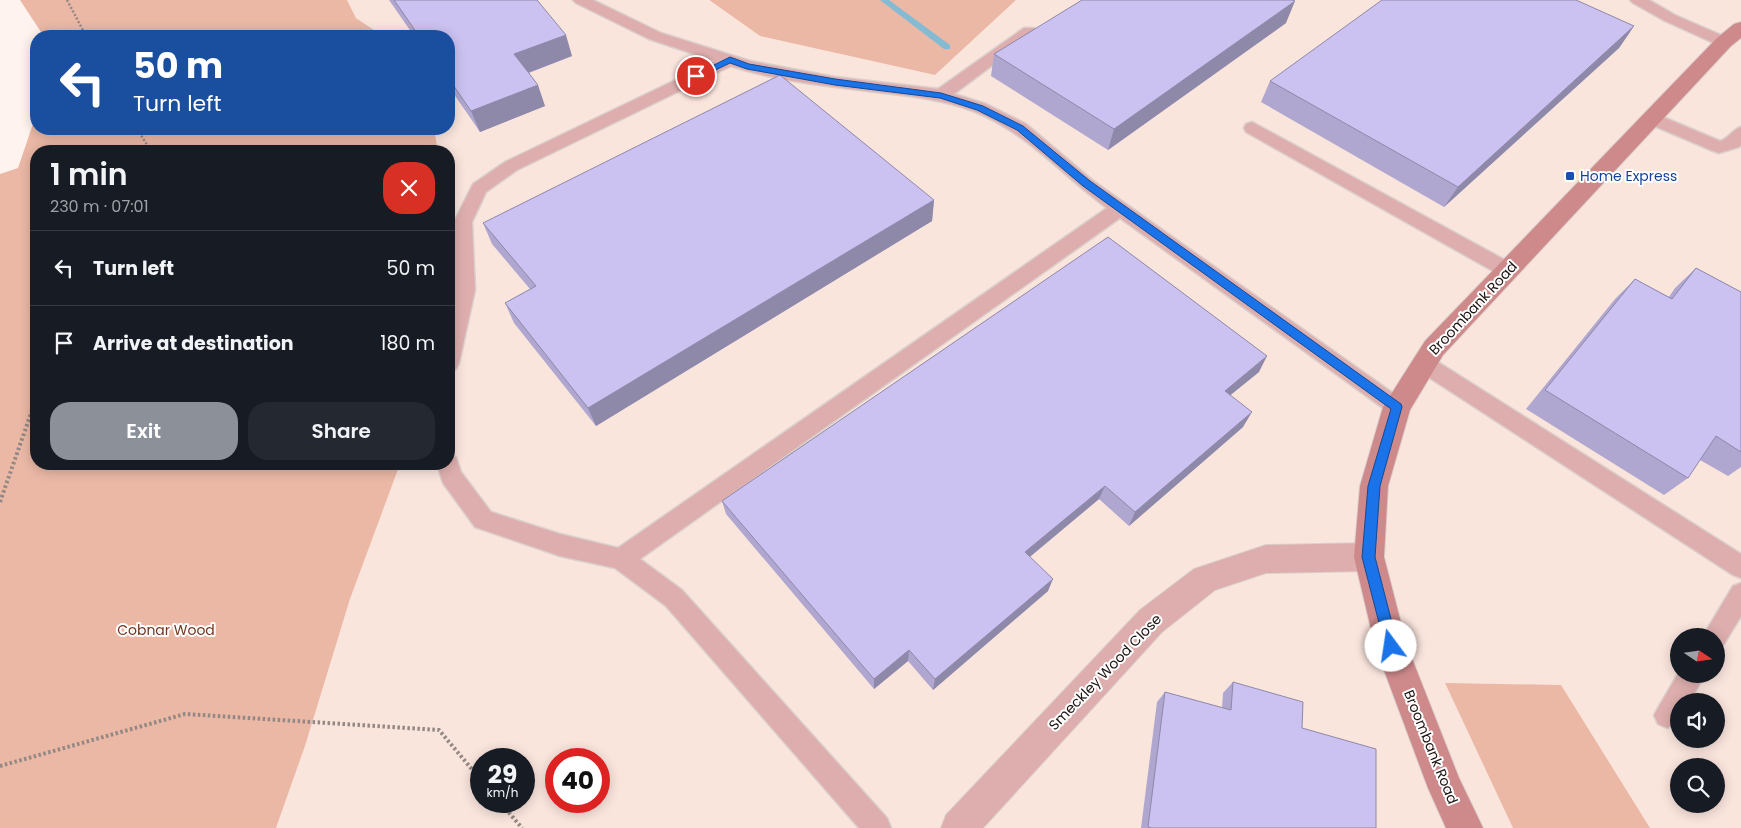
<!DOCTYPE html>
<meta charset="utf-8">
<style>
:root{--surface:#171b24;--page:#242831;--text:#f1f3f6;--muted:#9ea1a6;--line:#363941;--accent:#8c9099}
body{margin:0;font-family:Poppins,sans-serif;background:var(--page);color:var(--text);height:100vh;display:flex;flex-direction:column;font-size:19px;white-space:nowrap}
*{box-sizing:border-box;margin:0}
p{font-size:16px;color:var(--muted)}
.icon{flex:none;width:28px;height:28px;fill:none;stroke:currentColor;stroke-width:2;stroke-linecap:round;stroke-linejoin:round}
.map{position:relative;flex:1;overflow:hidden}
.panel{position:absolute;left:30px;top:145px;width:425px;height:325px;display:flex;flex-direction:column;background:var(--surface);border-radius:20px;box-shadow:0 2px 12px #0003}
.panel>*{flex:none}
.hud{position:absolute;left:30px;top:30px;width:425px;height:105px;border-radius:20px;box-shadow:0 2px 12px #0003;background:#1a4fa0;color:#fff;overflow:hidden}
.needle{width:32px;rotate:103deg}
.buttons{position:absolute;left:1670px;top:628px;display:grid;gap:10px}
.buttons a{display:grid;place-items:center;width:55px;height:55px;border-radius:50%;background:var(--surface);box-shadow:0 2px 12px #0003;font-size:25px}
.speed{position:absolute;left:470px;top:748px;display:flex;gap:10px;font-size:25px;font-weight:700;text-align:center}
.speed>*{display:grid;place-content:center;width:65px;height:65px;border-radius:50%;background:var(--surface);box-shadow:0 2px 12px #0003;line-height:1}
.speed small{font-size:12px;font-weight:400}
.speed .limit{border:8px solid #d22;background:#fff;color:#111}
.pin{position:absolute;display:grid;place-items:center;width:42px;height:42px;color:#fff;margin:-21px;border:2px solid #fff;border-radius:50%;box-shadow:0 1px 5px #0007}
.me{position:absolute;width:55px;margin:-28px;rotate:346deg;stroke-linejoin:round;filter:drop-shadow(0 0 4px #0008)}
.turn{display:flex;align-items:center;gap:18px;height:105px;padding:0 20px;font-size:22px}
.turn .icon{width:65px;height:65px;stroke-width:2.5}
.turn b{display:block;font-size:35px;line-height:42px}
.round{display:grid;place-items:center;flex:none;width:52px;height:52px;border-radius:20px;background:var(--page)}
.overview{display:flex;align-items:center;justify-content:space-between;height:85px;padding:0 20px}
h1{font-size:30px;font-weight:600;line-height:38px}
.action{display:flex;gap:10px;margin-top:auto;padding:10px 20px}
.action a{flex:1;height:58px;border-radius:20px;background:var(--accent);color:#fff;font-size:20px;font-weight:600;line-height:58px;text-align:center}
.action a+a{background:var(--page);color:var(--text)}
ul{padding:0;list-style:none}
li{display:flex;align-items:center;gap:15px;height:75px;padding:0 20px;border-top:1px solid var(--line)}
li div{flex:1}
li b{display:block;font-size:19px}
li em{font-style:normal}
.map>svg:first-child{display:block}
.built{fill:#fae5dd;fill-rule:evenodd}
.green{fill:#ebb8a6}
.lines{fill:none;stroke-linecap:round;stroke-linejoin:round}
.stream{fill:#85bbd2;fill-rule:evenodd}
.lane-casing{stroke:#dbcfcb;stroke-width:3}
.street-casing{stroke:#dbcfcb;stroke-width:2}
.secondary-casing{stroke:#dbcfcb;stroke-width:2}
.path-far1{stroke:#938884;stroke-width:2.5;stroke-dasharray:2 2;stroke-linecap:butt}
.path{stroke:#938884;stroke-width:4;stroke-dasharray:2.5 2.5;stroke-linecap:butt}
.lane{fill:#deaeae;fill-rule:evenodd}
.street{fill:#deaeae;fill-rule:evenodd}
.secondary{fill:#ce898b;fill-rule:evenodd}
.wall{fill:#afa7cf}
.shaded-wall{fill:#8e88a9}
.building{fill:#cbc2f1;stroke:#8e88a9}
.route{fill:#1a73e8;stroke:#114b97}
.transit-dot{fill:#1a4fb4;stroke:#fff;stroke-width:2}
.labels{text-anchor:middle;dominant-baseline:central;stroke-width:4;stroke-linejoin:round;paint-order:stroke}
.transit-label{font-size:14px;fill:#164399;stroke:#fff;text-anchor:start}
.street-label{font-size:14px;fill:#1e1411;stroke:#fff}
.park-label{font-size:14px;fill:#73351d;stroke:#fff}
</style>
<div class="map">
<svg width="1741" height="828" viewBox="0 0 1741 828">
<rect width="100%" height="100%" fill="#fff3ef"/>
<path class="built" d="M347 0H708L760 36 935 75 1016 0H1741V828H276L305 746 350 599 400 464H449V151H438L434 129H449V36H383L356 18ZM1679 636H1716V674H1679ZM1679 701H1716V739H1679ZM481 759H524V801H481ZM556 759H599V801H556ZM1679 766H1716V804H1679Z"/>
<g class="green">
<polygon points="20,0 347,0 356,18 383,36 41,36 41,32"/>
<polygon points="709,0 1016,0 935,75 760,36"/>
<polygon points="36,115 36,129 434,129 438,151 36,151 36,464 400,464 350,599 305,746 276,828 0,828 0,174 18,168"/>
<polygon points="1445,683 1561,685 1650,828 1513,828"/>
</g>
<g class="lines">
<polygon class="stream" points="880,0 889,0 950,45 950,49 944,49"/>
<defs>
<g id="lane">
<path d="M573 0H593L661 33 750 61 835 77 938 89 1024 28H1034L1037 31 1034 34 954 94 986 104 1026 124 1092 180 1404 401 1408 407 1404 413 1397 416 1390 413 1120 218 640 559 682 590 887 818 891 828H859L666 606 615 568 560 556 475 527 443 483 437 464H449V455L456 457 461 472 491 512 560 534 618 548 1107 208C1063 176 1025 131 973 111 941 99 909 96 876 92 829 86 776 81 731 66L517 170 486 192 472 222 475 290 459 363 456 369 449 371V319L455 290 454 222 473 184 505 162 715 61 649 39 576 3Z"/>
<polygon points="1630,0 1649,0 1675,15 1730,39 1732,42 1730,45 1718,45 1665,21 1633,3"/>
<path d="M1651 112 1720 141C1729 138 1732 130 1741 127V145L1739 147 1719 153 1713 151 1645 122 1643 118 1645 114Z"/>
<polygon points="1252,122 1514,265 1517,270 1514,275 1507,277 1500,275 1246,132 1244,128 1246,124"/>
<polygon points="1423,355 1430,357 1741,554 1741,578 1733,575 1416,369 1413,363 1416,357"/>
<polygon points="1741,583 1741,616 1724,644 1716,647 1716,636 1703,636 1733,586"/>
<path d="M1679 672 1705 674 1690 701H1679C1679 716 1682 722 1667 728L1658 724 1654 715Z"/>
</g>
<polygon id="street" points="1369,543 1380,547 1384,557 1380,567 1369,571 1266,573 1215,590 1162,632 983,828 941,828 946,815 1140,610 1194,569 1266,545"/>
<polygon id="secondary" points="1741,22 1741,38 1731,46 1443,355 1410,410 1388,486 1384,557 1407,646 1459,778 1483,828 1446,828 1428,788 1375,646 1354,557 1360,486 1383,407 1425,341 1717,38 1734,24"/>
</defs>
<use href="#lane" class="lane-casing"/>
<use href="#street" class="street-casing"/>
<use href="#secondary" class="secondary-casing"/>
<g class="path-far1">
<polyline points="67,0 86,36"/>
<polyline points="137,129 151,151"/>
</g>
<g class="path">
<polyline points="0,502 36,399"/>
<polyline points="0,766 185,714 439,730 481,780"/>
<polyline points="499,801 522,828"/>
</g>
<use href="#lane" class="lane"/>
<use href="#street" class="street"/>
<use href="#secondary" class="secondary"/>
</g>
<g class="wall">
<polygon points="389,0 537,0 572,56 529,73 545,106 480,132 449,87 449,36 414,36"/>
<polygon points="1286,23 1108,150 991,76 994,54"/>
<polygon points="1634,26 1619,48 1444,207 1261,102 1270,81"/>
<polygon points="934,200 932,221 596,426 514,323 505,303 530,289 492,244 483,223"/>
<polygon points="1696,268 1741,292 1741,467 1728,476 1700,460 1688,478 1664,495 1526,409 1615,299 1635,279 1669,297 1675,288"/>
<polygon points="1259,372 1230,395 1243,427 1129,526 1099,499 1030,557 1048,591 933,690 908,661 874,689 726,514 722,501"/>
<polygon points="1233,682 1302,728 1376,828 1141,828 1157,702 1165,692 1222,708 1223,693"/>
</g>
<g class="shaded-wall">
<polygon points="1295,1 1286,23 1108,150 1114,129"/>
<polygon points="1634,26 1619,48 1444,207 1458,187"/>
<polygon points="566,35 572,56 522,75 514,54"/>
<polygon points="538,85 545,106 480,132 471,111"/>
<polygon points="934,200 932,221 596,426 588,408"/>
<polygon points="1267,356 1259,372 1217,406 1225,391"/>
<polygon points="1252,412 1243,427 1129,526 1135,512"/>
<polygon points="1105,486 1099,499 1021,564 1025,552"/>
<polygon points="1053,579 1048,591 933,690 935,679"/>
<polygon points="909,650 908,661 874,689 874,679"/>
</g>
<g class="building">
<polygon points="394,0 537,0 566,35 514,54 538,85 471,111 449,79 449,36 419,36"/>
<polygon points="1082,0 1292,0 1295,1 1114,129 994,54"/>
<polygon points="1382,0 1576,0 1634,26 1458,187 1270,81"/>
<polygon points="780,75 934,200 588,408 505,303 536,286 483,223"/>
<polygon points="1108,237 1267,356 1225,391 1252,412 1135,512 1105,486 1025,552 1053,579 935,679 909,650 874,679 722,501"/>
<polygon points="1696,268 1741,292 1741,452 1716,436 1688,478 1545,390 1635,279 1672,299"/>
<polygon points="1233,682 1303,702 1302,728 1376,749 1376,828 1152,828 1148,827 1165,692 1231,710"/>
</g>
<polygon class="route" points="730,57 749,64 835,79 941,93 983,106 1023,126 1090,181 1401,404 1402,407 1380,486 1375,557 1398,646 1396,651 1391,653 1386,651 1385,646 1362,557 1368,486 1391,409 1083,186 1017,130 977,110 940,98 835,85 747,69 730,63 699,78 693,78 692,76"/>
<rect class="transit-dot" x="1565" y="171" width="10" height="10" rx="2.5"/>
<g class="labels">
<g class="transit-label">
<text x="1580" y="176">Home Express</text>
</g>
<g class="street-label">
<text transform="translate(1473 308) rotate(-47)">Broombank Road</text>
<text transform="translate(1105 672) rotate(-46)">Smeckley Wood Close</text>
<text transform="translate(1431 747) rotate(68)">Broombank Road</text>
</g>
<g class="park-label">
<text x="166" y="630">Cobnar Wood</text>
</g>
</g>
</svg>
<div class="buttons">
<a><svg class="needle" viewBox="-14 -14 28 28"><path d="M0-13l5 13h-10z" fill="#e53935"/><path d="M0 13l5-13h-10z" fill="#9ea1a6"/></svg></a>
<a><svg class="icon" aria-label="sound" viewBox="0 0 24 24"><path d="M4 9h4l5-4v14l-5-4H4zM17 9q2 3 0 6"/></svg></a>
<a><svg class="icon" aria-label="search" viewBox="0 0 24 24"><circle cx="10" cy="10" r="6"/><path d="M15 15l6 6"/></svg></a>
</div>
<div class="speed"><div>29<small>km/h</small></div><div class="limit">40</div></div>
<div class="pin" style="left:696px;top:76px;background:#d93025"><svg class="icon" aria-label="arrive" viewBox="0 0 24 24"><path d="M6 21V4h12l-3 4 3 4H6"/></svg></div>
<svg class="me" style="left:1391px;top:646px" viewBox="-20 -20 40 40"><circle r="19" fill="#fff"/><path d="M0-13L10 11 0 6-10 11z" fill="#1a73e8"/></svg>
<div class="hud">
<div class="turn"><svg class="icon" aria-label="left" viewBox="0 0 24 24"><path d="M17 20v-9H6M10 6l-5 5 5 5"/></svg><div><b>50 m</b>Turn left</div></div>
</div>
<section class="panel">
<div class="overview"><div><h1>1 min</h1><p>230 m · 07:01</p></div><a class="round" style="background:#d93025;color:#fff"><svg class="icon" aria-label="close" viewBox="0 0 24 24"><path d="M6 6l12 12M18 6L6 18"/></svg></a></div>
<ul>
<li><svg class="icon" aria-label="left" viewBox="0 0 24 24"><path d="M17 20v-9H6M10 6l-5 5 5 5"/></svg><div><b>Turn left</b></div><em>50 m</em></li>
<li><svg class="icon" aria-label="arrive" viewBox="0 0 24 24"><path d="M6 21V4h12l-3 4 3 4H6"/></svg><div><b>Arrive at destination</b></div><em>180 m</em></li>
</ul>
<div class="action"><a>Exit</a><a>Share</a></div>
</section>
</div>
